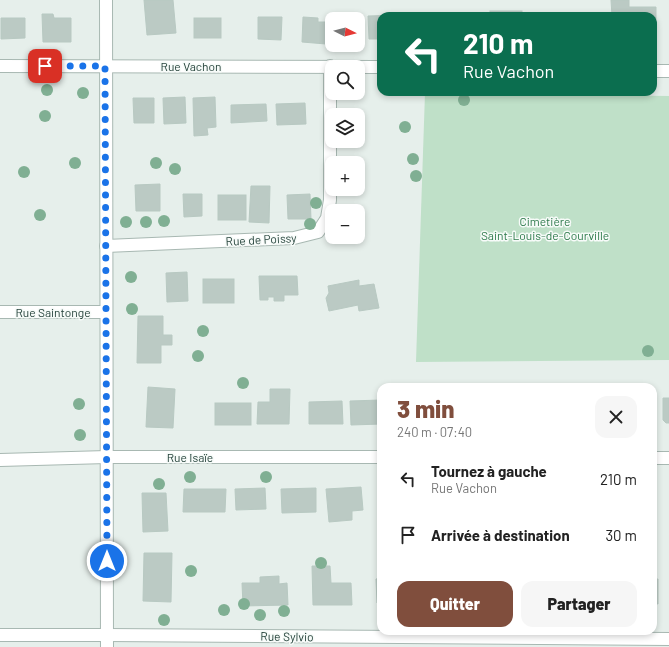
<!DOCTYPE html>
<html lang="fr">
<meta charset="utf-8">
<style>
:root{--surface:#fff;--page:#f6f6f6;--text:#222;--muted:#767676;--accent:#804e3d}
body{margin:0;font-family:Barlow,sans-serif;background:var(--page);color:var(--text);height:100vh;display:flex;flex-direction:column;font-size:15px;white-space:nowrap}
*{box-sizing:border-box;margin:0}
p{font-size:13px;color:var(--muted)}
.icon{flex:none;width:22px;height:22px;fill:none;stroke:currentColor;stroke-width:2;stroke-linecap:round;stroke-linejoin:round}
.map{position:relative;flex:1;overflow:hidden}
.panel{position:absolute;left:377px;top:383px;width:280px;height:252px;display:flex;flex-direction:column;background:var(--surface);border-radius:12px;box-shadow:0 2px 6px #0003}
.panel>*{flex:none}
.top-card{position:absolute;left:377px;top:12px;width:280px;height:84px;border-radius:12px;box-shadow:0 2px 6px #0003;background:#0b6e4f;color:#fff;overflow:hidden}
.needle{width:26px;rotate:96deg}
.fabs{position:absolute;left:325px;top:12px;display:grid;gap:8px}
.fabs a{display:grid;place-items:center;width:40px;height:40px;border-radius:8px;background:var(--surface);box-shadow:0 2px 6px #0003;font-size:20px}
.pin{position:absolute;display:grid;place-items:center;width:34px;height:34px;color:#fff;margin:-17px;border-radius:8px;box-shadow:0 2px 6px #0006}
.me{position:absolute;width:44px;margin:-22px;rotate:0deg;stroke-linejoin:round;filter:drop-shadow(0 0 3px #0008)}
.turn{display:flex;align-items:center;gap:14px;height:84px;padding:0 20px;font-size:18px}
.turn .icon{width:52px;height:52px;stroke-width:2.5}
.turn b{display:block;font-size:28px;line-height:34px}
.round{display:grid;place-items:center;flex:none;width:42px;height:42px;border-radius:12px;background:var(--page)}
.headline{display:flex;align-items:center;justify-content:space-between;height:68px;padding:0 20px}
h1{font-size:24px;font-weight:800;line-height:30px;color:var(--accent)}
.button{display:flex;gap:8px;margin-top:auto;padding:8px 20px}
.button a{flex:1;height:46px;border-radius:12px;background:var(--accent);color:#fff;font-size:16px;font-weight:800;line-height:46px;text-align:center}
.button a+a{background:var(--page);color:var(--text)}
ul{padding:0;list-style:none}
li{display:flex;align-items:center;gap:12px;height:56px;padding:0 20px}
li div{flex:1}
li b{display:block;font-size:15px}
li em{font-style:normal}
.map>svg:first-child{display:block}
.green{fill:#bfe0c8}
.building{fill:#bbcac4;stroke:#b8c9c2}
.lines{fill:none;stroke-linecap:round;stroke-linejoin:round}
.minor-casing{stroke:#a8b8b2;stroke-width:14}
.minor{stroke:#fff;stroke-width:12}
.tree{fill:#80af93}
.route{stroke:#1a73e8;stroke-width:7;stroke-dasharray:0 12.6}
.labels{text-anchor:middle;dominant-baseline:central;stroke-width:3;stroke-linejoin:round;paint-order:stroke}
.street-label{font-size:12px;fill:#24423a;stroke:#f7fbf9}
.park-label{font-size:12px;fill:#2d7a4b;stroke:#f7fbf9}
</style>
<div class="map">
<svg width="669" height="647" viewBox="0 0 669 647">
<rect width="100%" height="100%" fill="#e6efeb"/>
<polygon class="green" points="425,93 669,96 669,360 416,362"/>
<g class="building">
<polygon points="144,0 173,0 176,33 147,35"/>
<polygon points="611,0 629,0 629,7 656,7 656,39 653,39 653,16 612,16"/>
<rect x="490" y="11" width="32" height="5"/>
<polygon points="42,14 53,14 54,18 71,18 71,42 43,42"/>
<polygon points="579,14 579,16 544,16 544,15"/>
<polygon points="400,15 381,16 381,39 369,39 368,16"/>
<polygon points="258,17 282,17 281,40 258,39"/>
<polygon points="303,17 318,18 318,22 327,22 326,44 302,42"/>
<polygon points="1,18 25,18 25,38 1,39"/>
<rect x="194" y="18" width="27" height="20"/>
<polygon points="185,97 186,123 164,124 163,98"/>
<polygon points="215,97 216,127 207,128 208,135 194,136 193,98"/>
<polygon points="133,98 154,98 154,123 134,123"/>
<polygon points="305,103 306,124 277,125 276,104"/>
<polygon points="266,104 267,121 231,123 231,105"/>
<polygon points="160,184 160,211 136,211 135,185"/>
<polygon points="251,186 270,186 269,223 249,222"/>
<polygon points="183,194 202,194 202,216 184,217"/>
<polygon points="310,194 311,219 288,219 287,195"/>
<rect x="218" y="195" width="28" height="25"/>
<polygon points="187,272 188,301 167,302 166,273"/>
<polygon points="259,276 297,276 298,295 284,295 284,301 274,301 274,297 268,297 268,300 260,300"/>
<rect x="203" y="279" width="31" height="24"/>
<polygon points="359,280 359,286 374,284 379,308 359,311 358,305 329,311 326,298 329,293 328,286"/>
<polygon points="138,316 163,316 163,335 172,335 172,345 161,345 161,363 137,363"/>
<polygon points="148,387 175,389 173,428 146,427"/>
<polygon points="270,389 290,389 289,424 257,424 258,402 270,402"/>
<polygon points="663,398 669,398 669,423 666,423 663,420"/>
<polygon points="381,400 381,424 351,425 350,401"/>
<polygon points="342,401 343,424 309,424 309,402"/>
<rect x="215" y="403" width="36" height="22"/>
<polygon points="361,487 363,510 352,511 352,520 329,522 326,489"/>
<polygon points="265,488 266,509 236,510 235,489"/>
<polygon points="316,488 316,512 282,513 281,489"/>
<polygon points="184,489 226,489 225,512 183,512"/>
<polygon points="142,493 166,493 168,531 143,532"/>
<polygon points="144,553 172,553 171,602 143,601"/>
<polygon points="312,566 330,566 331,583 351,583 352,605 313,605"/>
<polygon points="279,576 279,584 287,583 288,605 243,606 242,583 260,583 260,577"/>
<polygon points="381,578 381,602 377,603 376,579"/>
<polygon points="653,579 658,579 658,604 653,603"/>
</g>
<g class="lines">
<defs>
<g id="minor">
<polyline points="106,0 107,647"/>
<polyline points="0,66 381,67"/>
<polyline points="653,71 669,71"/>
<polyline points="106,246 294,238 318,232 327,218 330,200 330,66"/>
<polyline points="0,312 106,312"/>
<polyline points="653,458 669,458"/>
<polyline points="0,460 107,457 381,457"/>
<polyline points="0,635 107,635 669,639"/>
</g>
</defs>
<use href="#minor" class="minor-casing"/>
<use href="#minor" class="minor"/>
</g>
<g class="tree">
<circle cx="47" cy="90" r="6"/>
<circle cx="83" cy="93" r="6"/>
<circle cx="464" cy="100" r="6"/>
<circle cx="45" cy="116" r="6"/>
<circle cx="405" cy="127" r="6"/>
<circle cx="413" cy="159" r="6"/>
<circle cx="75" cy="163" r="6"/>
<circle cx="156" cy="163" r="6"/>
<circle cx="175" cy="169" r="6"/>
<circle cx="24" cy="172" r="6"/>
<circle cx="416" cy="176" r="6"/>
<circle cx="316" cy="203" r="6"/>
<circle cx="40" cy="215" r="6"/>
<circle cx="164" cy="221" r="6"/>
<circle cx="126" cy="222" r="6"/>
<circle cx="146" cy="222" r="6"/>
<circle cx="310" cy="224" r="6"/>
<circle cx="131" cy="277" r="6"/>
<circle cx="132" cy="309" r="6"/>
<circle cx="203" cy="331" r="6"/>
<circle cx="648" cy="351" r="6"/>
<circle cx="198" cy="356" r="6"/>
<circle cx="243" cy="383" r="6"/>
<circle cx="79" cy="404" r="6"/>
<circle cx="80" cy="435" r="6"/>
<circle cx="190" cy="477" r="6"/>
<circle cx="266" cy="477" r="6"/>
<circle cx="159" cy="484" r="6"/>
<circle cx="321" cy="563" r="6"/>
<circle cx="191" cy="571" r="6"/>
<circle cx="244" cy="604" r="6"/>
<circle cx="224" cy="610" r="6"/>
<circle cx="284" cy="611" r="6"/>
<circle cx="260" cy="615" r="6"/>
<circle cx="164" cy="620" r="6"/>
</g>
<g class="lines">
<polyline class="route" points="45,66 105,66 107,561"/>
</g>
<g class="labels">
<g class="street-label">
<text x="191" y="66">Rue Vachon</text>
<text transform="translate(261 239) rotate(-3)">Rue de Poissy</text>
<text x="53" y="312">Rue Saintonge</text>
<text x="190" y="457">Rue Isaïe</text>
<text transform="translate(287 636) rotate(1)">Rue Sylvio</text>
</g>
<g class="park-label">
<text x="545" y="221">Cimetière<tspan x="545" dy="14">Saint-Louis-de-Courville</tspan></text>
</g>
</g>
</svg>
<div class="fabs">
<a><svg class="needle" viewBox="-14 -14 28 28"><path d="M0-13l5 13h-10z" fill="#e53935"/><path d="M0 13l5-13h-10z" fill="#767676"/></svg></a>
<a><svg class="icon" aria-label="search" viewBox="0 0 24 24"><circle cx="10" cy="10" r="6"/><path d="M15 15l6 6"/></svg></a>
<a><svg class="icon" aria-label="layers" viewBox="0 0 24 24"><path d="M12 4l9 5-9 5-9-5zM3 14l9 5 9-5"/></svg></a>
<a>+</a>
<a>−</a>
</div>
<div class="pin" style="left:45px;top:66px;background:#d93025"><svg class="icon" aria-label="arrive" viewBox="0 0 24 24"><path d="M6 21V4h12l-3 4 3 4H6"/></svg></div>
<svg class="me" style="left:107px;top:561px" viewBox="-20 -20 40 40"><circle r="17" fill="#1a73e8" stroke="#fff" stroke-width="3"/><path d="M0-11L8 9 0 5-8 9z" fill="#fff"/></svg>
<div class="top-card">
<div class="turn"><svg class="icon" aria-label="left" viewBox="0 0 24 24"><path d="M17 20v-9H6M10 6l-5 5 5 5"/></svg><div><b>210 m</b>Rue Vachon</div></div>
</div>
<section class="panel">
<div class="headline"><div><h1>3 min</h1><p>240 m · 07:40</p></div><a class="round"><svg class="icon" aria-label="close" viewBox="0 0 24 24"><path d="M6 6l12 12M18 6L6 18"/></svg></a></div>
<ul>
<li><svg class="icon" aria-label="left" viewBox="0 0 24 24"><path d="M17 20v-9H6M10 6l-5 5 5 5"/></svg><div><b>Tournez à gauche</b><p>Rue Vachon</p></div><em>210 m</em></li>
<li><svg class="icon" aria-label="arrive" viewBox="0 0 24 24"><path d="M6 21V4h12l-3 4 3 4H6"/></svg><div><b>Arrivée à destination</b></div><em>30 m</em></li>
</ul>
<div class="button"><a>Quitter</a><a>Partager</a></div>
</section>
</div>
